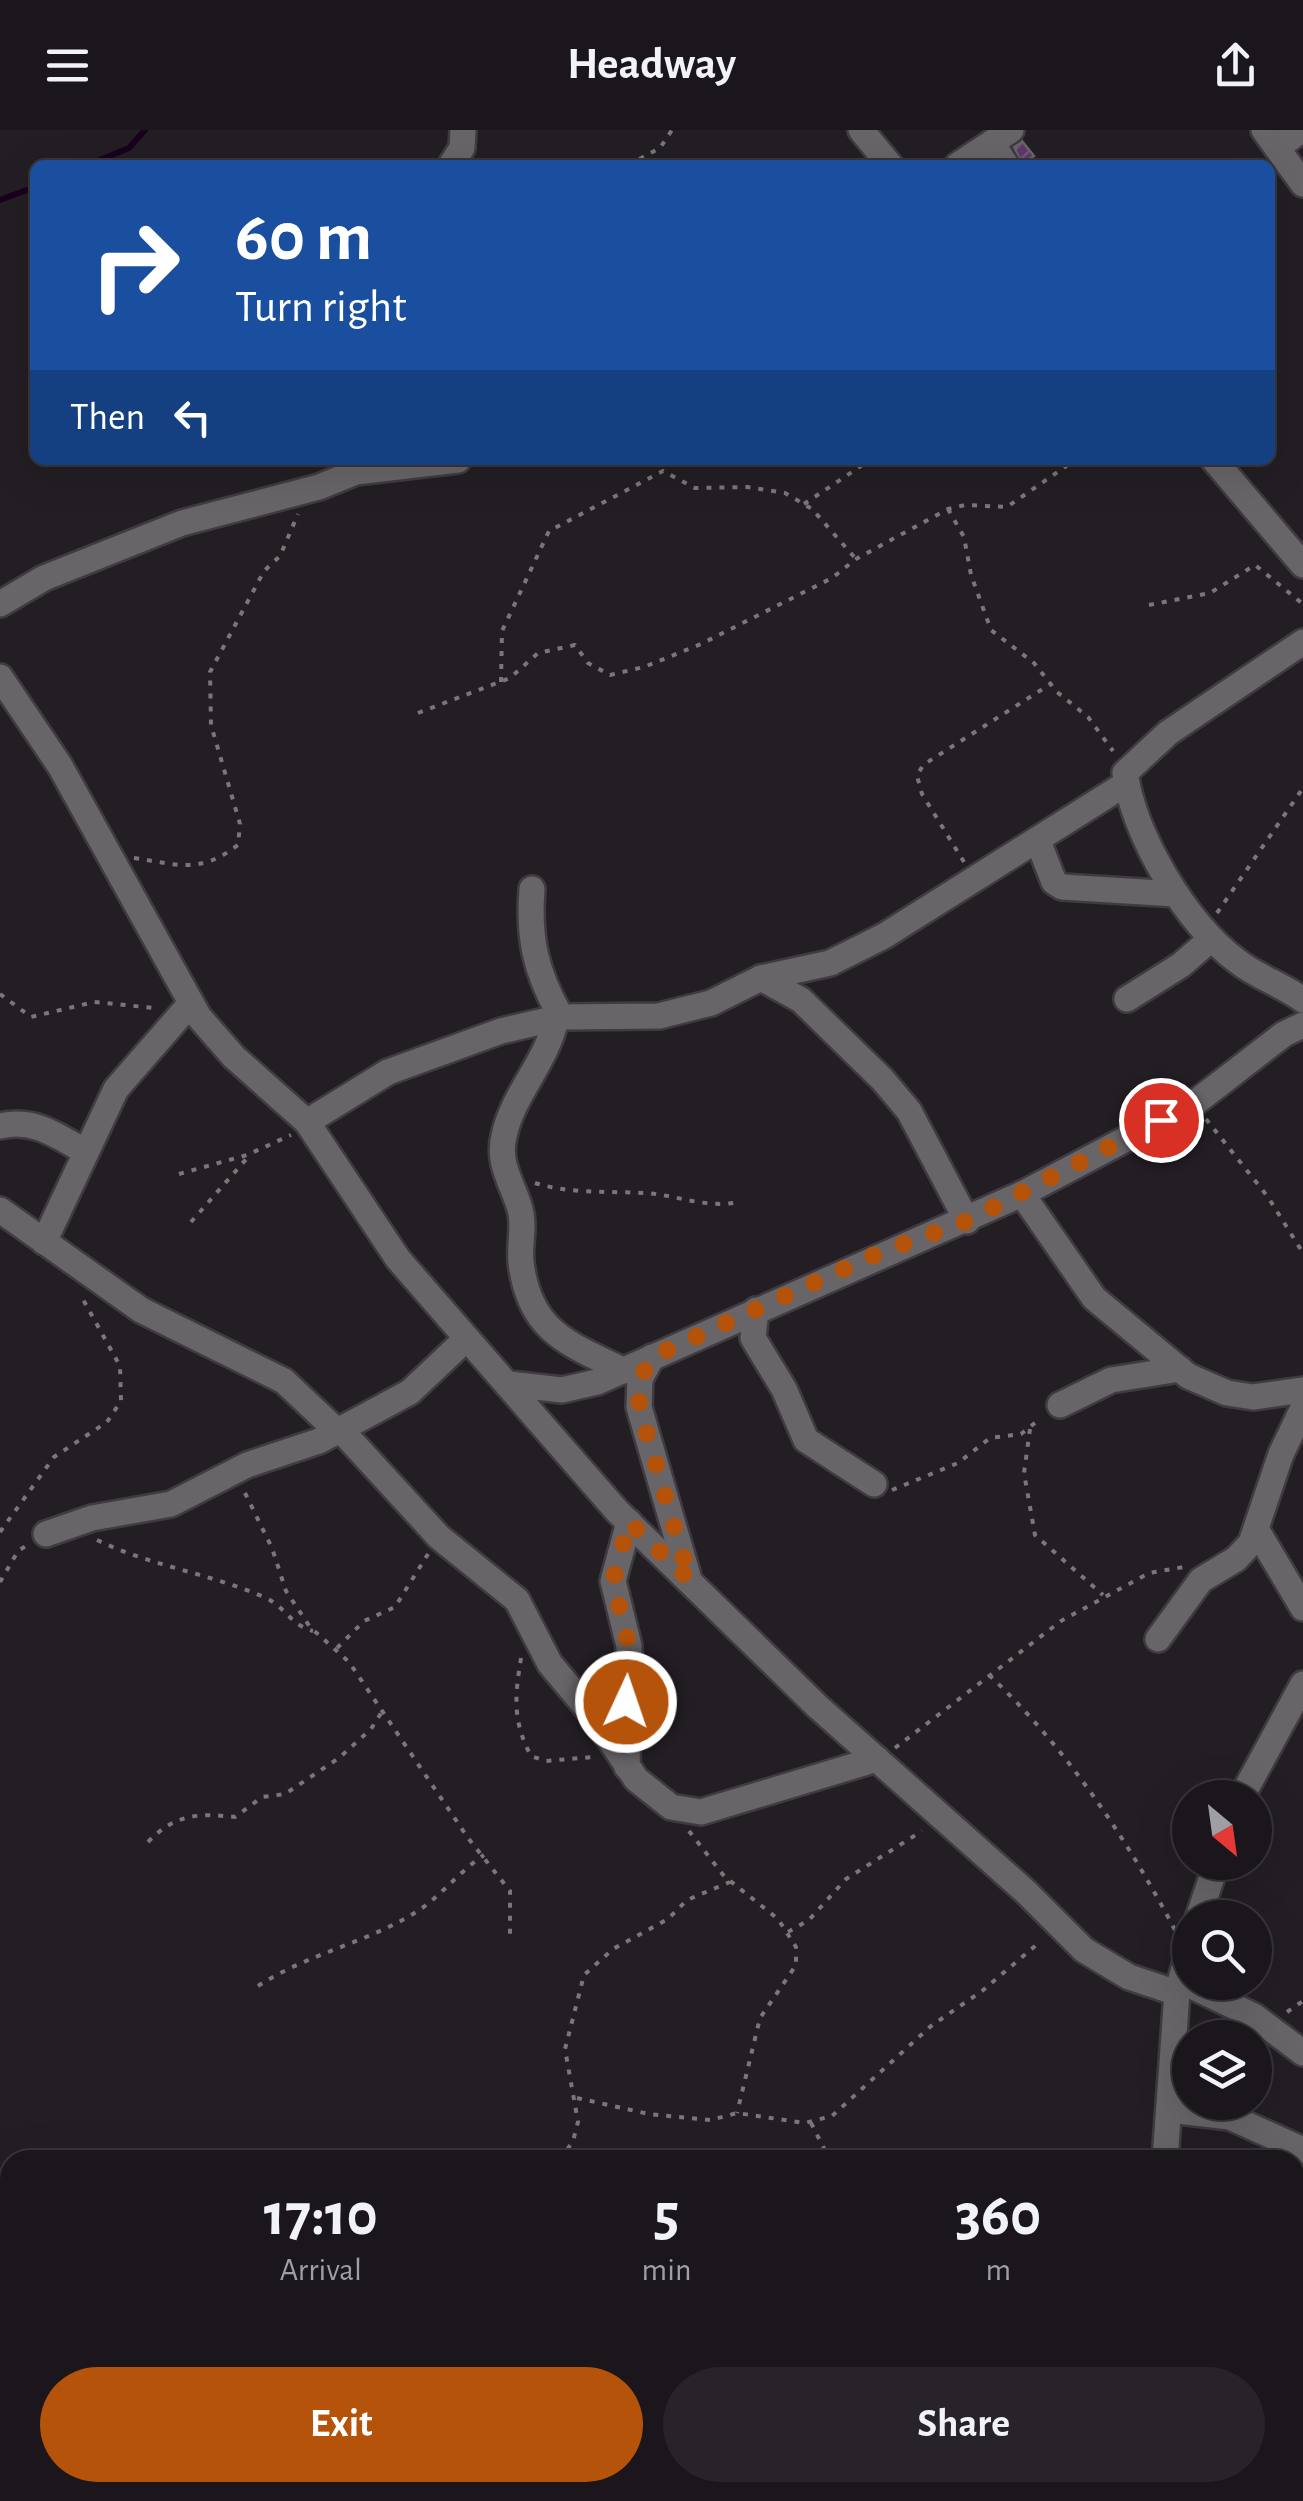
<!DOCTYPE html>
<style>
:root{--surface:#1a161b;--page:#272328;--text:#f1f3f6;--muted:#9f9fa3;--line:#38353a;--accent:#b45309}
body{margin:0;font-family:"Alegreya Sans",sans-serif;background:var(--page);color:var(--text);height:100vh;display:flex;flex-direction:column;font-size:38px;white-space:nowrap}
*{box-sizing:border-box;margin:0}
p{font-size:32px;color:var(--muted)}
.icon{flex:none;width:55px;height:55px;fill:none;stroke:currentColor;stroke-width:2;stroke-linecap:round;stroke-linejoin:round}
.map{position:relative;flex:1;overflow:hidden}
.drawer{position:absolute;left:0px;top:2020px;width:1305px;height:352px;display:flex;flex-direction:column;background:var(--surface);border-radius:30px 30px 0 0;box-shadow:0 10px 40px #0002,0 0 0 2px var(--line)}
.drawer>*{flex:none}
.top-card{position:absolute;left:30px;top:30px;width:1245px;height:305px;border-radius:15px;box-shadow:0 10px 40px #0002,0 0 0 2px var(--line);background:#1a4fa0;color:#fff;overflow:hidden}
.needle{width:65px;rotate:151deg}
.buttons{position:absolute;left:1172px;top:1650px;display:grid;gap:20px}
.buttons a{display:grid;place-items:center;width:100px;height:100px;border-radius:50%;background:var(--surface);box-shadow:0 10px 40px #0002,0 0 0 2px var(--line);font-size:50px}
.pin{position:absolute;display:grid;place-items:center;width:85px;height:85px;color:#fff;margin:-42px;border:5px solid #fff;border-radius:50%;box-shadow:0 2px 10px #0007}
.me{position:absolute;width:110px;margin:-55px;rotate:3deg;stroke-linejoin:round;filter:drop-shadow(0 0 8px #0008)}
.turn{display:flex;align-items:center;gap:35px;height:210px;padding:0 40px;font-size:45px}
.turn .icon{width:130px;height:130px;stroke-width:2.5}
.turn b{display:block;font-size:70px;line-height:85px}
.then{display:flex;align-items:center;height:95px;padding:0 40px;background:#0003;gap:20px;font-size:38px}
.eta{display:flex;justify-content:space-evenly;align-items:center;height:170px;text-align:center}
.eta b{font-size:60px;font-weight:700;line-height:70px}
.button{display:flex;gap:20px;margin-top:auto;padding:20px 40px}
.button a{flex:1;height:115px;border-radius:60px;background:var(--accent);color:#fff;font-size:40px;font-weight:700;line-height:115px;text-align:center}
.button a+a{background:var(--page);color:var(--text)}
header{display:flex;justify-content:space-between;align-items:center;height:130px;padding:0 40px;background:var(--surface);font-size:45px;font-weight:700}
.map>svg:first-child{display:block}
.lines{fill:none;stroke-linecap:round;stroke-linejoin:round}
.stream{stroke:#18001f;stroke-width:6}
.building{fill:url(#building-hatch);stroke:#6a656b;stroke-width:2.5}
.minor-casing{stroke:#403b41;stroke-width:30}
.path{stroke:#7a767a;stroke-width:4;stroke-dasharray:5 8;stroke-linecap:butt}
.minor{stroke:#686568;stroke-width:25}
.route{stroke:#b45309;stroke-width:18;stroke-dasharray:0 32.4}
</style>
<header><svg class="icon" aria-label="menu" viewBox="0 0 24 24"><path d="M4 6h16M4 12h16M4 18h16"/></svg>Headway<svg class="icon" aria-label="share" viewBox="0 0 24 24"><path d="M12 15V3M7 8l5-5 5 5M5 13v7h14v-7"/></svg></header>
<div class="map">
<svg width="1303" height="2371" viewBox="0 0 1303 2371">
<defs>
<pattern id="building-hatch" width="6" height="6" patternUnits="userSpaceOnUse" patternTransform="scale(2.5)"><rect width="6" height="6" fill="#5c3b64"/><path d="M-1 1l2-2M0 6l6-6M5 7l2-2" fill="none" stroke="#735679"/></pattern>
</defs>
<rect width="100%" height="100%" fill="#231e24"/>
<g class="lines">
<g class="stream">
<polyline points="88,35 129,18 145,0"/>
<polyline points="0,70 35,57"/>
</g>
</g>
<polygon class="building" points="1022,11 1034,26 1022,34 1014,17"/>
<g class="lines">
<defs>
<g id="minor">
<polyline points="861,0 890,35"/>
<polyline points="1264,0 1303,54"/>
<polyline points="992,13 1006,35"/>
<polyline points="1277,18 1301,0"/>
<polyline points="451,35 462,18 463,0"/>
<polyline points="958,35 1011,0"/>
<polyline points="1214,330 1303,435"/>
<polyline points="0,474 44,448 182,393 319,357 356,342 458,330"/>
<path d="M1303 512 1168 603 1125 643C1135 707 1185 792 1237 831 1257 847 1283 855 1303 870"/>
<polyline points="0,547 60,636 199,887 234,927 307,992 398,1129 617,1381 817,1576 1026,1762 1084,1820 1129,1847 1177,1863"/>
<polyline points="1038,711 1054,752 1062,757 1176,764"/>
<path d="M532 759C528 809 536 843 561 887"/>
<polyline points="761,848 801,870 882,949 909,981 967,1091"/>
<polyline points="1127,869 1181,835 1211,809"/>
<path d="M556 888C548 931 513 963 504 1006 497 1034 513 1054 520 1079 525 1096 519 1115 521 1132 529 1202 569 1214 625 1241"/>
<polyline points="307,992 388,942 501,901 561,887 659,886 711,873 761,848 830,833 884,806 1127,653"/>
<path d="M0 996C33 988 56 1005 84 1021"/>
<polyline points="1022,1064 1094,1168 1188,1246 1227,1263 1253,1267 1303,1260"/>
<polyline points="0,1080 141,1180 284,1251 338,1302"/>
<polyline points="44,1112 116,959 191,873"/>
<polyline points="756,1180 753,1208 784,1259 806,1310 874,1354"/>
<polyline points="652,1227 640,1249 639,1277 688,1446"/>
<polyline points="509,1254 562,1260 597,1252 1022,1064 1196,972 1284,904 1303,895"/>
<polyline points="1060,1275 1111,1250 1180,1239"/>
<polyline points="341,1300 439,1407 517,1470 550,1534 597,1590 636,1649 671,1677 701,1682 877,1629"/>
<polyline points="1256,1399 1303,1478"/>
<polyline points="46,1404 92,1388 171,1374 247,1335 319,1311 410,1262 466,1209"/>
<polyline points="1158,1509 1201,1450 1236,1429 1251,1413 1281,1324 1303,1278"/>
<polyline points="627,1637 629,1516 613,1451 629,1392"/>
<polyline points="1241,1668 1303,1554"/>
<polyline points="1198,1788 1217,1732"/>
<polyline points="1181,1851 1254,1886 1303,1923"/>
<polyline points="1169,1980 1230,1987 1303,2020"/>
<polyline points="1165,2030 1177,1863 1190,1818"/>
<polyline points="486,2362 500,2371"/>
<polyline points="969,2371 977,2362"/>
<polyline points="1068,2371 1071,2362"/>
</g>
</defs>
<use href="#minor" class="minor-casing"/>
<g class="path">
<polyline points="628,35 660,18 672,0"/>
<polyline points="1234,35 1257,29"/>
<polyline points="804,374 870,330"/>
<polyline points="948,379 964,407 971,445 991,500 1034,533 1057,562 1088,587 1113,621"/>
<polyline points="1149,475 1210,463 1255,435 1303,474"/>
<polyline points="501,552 502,501 549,401 663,341 695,358 747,357 785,363 812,379 856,429"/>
<polyline points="418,583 510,548 538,523 575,515 588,533 610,545 644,537 701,514 832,448 856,429 948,379 965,375 1007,377 1075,330"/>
<path d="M134 728C176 734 199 745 238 715L240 694 211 595 210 542 264 441 280 426 298 384"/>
<polyline points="964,732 922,664 917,646 923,635 1049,555"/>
<polyline points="1217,783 1303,658"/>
<polyline points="0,864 31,887 94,872 155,878"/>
<polyline points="1206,989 1268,1067 1303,1123"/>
<polyline points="179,1044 247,1025 291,1005"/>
<path d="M535 1053C569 1064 609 1061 645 1063 677 1065 706 1079 739 1072"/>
<polyline points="191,1092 248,1027"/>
<polyline points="1030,1299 1024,1343 1035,1405 1103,1465"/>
<polyline points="892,1360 958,1333 990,1308 1021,1304 1041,1288"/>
<polyline points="245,1363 272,1418 286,1461 310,1497 349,1532 468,1708 510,1761 510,1806"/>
<polyline points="0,1402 54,1327 107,1292 121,1271 120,1236 80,1164"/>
<path d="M97 1410C151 1436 208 1443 264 1467 285 1476 290 1495 313 1501"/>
<polyline points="0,1452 18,1421 29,1414"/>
<polyline points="337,1518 364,1491 395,1477 428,1424"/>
<path d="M521 1528C515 1566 512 1590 531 1626L546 1631 593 1627"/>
<path d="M989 1545C1065 1616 1128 1710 1176 1802"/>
<polyline points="895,1618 1061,1491 1149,1443 1184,1437"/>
<polyline points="689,1701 724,1746 778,1789 796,1817 796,1835 760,1888 737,1983"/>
<path d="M148 1712C175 1684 198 1683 235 1687L262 1667 285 1664 339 1628 371 1599 383 1580"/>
<polyline points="788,1802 809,1790 846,1749 922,1701"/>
<path d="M258 1856C307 1824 363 1814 413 1784 440 1768 457 1743 484 1725"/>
<polyline points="1287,1882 1303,1871"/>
<polyline points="577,1968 649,1984 711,1990 737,1983 805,1993 832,1986 931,1896 982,1861 1041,1811"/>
<polyline points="811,1993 830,2030"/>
<polyline points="560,2030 573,2011 578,1992 565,1919 584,1845 613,1819 668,1789 687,1770 730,1752"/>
<polyline points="1295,2150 1303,2142"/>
<polyline points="1295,2208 1303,2226"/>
<polyline points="540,2362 541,2371"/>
</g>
<use href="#minor" class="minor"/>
</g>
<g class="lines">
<polyline class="route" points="626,1572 629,1516 613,1451 629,1392 690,1450 639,1277 640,1249 652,1227 881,1122 967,1091 1161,990"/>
</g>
</svg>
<div class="buttons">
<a><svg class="needle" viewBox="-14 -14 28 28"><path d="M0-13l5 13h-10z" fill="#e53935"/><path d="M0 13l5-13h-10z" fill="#9f9fa3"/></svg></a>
<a><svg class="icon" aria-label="search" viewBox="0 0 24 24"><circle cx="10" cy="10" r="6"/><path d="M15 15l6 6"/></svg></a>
<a><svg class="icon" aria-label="layers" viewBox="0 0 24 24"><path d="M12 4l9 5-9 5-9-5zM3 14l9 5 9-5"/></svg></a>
</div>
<div class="pin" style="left:1161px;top:990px;background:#d93025"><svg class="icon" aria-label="arrive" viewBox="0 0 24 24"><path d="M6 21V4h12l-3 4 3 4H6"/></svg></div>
<svg class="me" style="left:626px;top:1572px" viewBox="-20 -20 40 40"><circle r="17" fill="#b45309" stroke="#fff" stroke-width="3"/><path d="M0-11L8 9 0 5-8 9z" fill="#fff"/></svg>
<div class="top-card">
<div class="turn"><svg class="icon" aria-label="right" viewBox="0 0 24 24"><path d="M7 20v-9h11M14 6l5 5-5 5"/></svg><div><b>60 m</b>Turn right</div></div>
<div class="then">Then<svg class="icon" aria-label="left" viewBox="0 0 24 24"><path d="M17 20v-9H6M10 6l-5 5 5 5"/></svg></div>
</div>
<section class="drawer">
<div class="eta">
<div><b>17:10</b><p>Arrival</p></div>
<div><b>5</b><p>min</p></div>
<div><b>360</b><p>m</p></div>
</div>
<div class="button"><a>Exit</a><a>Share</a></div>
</section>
</div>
